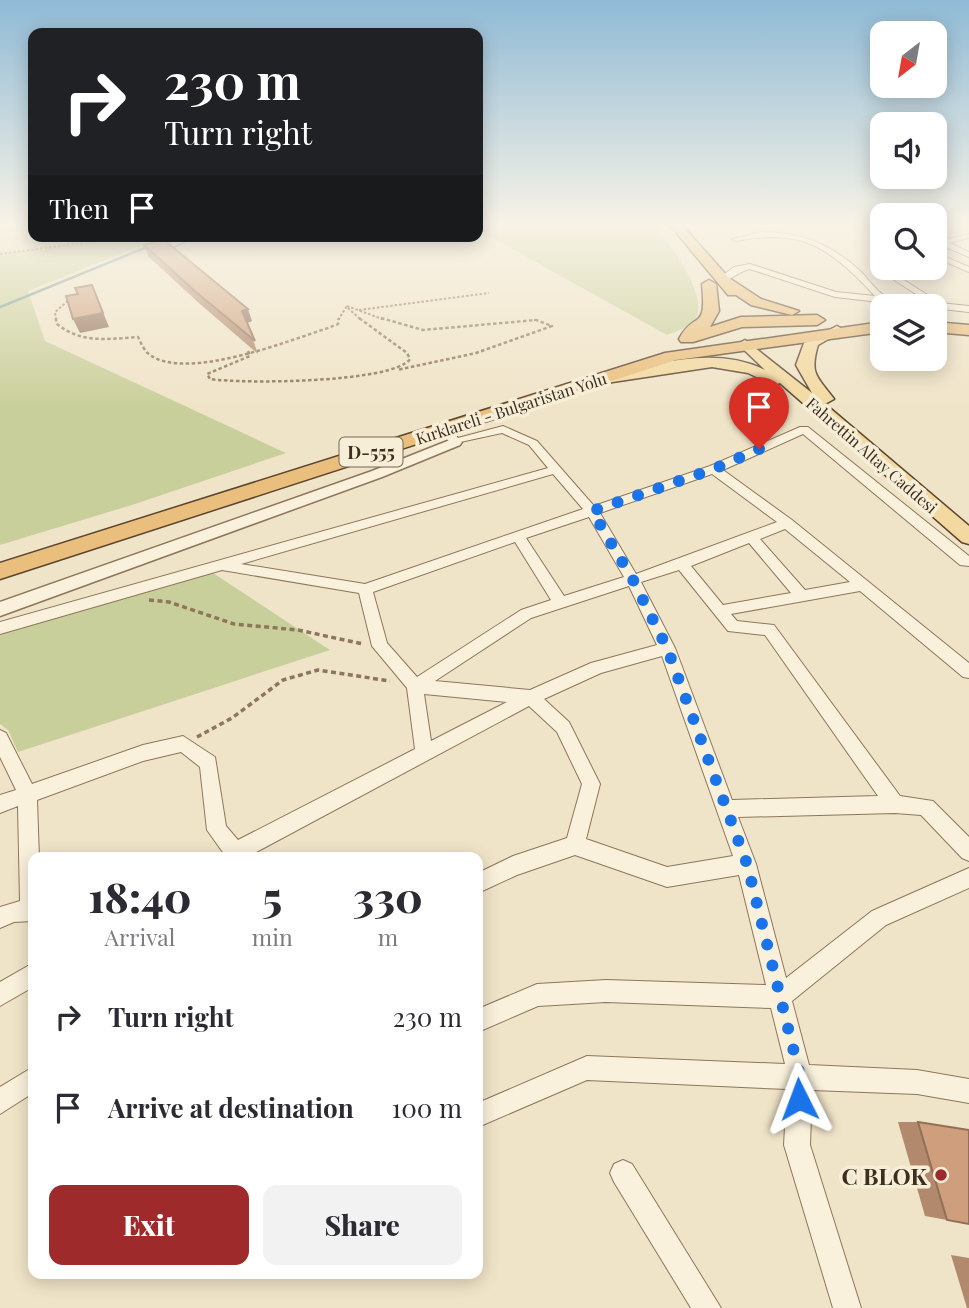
<!DOCTYPE html>
<meta charset="utf-8">
<style>
:root{--surface:#fff;--page:#f2f2f3;--text:#2b2b33;--muted:#7c7c81;--accent:#9e2a2b}
body{margin:0;font-family:"Playfair Display",serif;background:var(--page);color:var(--text);height:100vh;display:flex;flex-direction:column;font-size:26px;white-space:nowrap}
*{box-sizing:border-box;margin:0}
p{font-size:23px;color:var(--muted)}
.icon{flex:none;width:38px;height:38px;fill:none;stroke:currentColor;stroke-width:2;stroke-linecap:round;stroke-linejoin:round}
.map{position:relative;flex:1;overflow:hidden}
.side{position:absolute;left:28px;top:852px;width:455px;height:427px;display:flex;flex-direction:column;background:var(--surface);border-radius:14px;box-shadow:0 4px 18px #0003}
.side>*{flex:none}
.banner{position:absolute;left:28px;top:28px;width:455px;height:214px;border-radius:14px;box-shadow:0 4px 18px #0003;background:#202124;color:#fff;overflow:hidden}
.needle{width:46px;rotate:211deg}
.buttons{position:absolute;left:870px;top:21px;display:grid;gap:14px}
.buttons a{display:grid;place-items:center;width:77px;height:77px;border-radius:14px;background:var(--surface);box-shadow:0 4px 18px #0003;font-size:35px}
.pin{position:absolute;display:grid;place-items:center;width:60px;height:60px;color:#fff;margin:-72px -30px;border-radius:50% 50% 50% 0;rotate:-45deg;box-shadow:0 0 7px #0007}
.pin .icon{rotate:45deg}
.me{position:absolute;width:77px;margin:-38px;rotate:357deg;stroke-linejoin:round;filter:drop-shadow(0 0 5px #0008)}
.turn{display:flex;align-items:center;gap:24px;height:147px;padding:0 21px;font-size:32px}
.turn .icon{width:91px;height:91px;stroke-width:2.5}
.turn b{display:block;font-size:49px;line-height:60px}
.then{display:flex;align-items:center;height:66px;padding:0 21px;background:#0003;gap:14px;font-size:26px}
.eta{display:flex;justify-content:space-evenly;align-items:center;height:119px;text-align:center}
.eta b{font-size:42px;font-weight:800;line-height:49px}
.cta{display:flex;gap:14px;margin-top:auto;padding:14px 21px}
.cta a{flex:1;height:80px;border-radius:14px;background:var(--accent);color:#fff;font-size:28px;font-weight:800;line-height:80px;text-align:center}
.cta a+a{background:var(--page);color:var(--text)}
ul{padding:0;list-style:none}
li{display:flex;align-items:center;gap:21px;height:91px;padding:0 21px}
li div{flex:1}
li b{display:block;font-size:26px}
li em{font-style:normal}
.map>svg:first-child{display:block}
.farmland{fill:#e6deb5}
.green{fill:#c9cf9b}
.lines{fill:none;stroke-linecap:round;stroke-linejoin:round}
.stream{stroke:#6f938a;stroke-width:2.5}
.minor-casing{stroke:#8d765c;stroke-width:2}
.tertiary-casing{stroke:#8d765c;stroke-width:3}
.primary-casing{stroke:#5b4430;stroke-width:3}
.trunk-casing{stroke:#5b4430;stroke-width:3}
.path-far2{stroke:#8d765c;stroke-width:2;stroke-dasharray:2.5 2;stroke-linecap:butt}
.path-far1{stroke:#8d765c;stroke-width:2.5;stroke-dasharray:3.5 2.5;stroke-linecap:butt}
.path{stroke:#8d765c;stroke-width:3.5;stroke-dasharray:5 3.5;stroke-linecap:butt}
.minor{fill:#faf1dc;fill-rule:evenodd}
.tertiary{fill:#faf1dc;fill-rule:evenodd}
.primary{fill:#f3d9a0;fill-rule:evenodd}
.trunk{fill:#eabe7c;fill-rule:evenodd}
.wall{fill:#b2896c}
.shaded-wall{fill:#916f58}
.building{fill:#cf9f7d;stroke:#916f58;stroke-width:2}
.route{stroke:#1a73e8;stroke-width:12;stroke-dasharray:0 21.6}
.poi-dot{fill:#9e2a2b;stroke:#f7eed8;stroke-width:2.5}
.labels{text-anchor:middle;dominant-baseline:central;stroke-width:7;stroke-linejoin:round;paint-order:stroke}
.far-street-label{font-size:16px;fill:#3d2e20;stroke:#f7eed8}
.shield{fill:#f7eed8;stroke:#756857;stroke-width:2}
.shield-label{font-size:18px;font-weight:bold;fill:#3d2e20}
.near-poi-label{font-size:23px;font-weight:bold;fill:#3d2e20;stroke:#f7eed8;text-anchor:end}
</style>
<div class="map">
<svg width="969" height="1308" viewBox="0 0 969 1308">
<rect width="100%" height="100%" fill="#f0e4c8"/>
<polygon class="farmland" points="0,225 33,225 33,236 146,236 0,254"/>
<g class="green">
<path d="M478 225H655C669 244 715 302 692 323 686 328 674 332 667 335L478 230Z"/>
<polygon points="147,236 148,243 28,291 45,341 286,453 135,504 0,545 0,254"/>
<polygon points="210,571 330,650 18,752 8,730 0,724 0,635 44,619"/>
</g>
<g class="lines">
<polyline class="stream" points="0,307 152,245 161,236"/>
<defs>
<g id="minor">
<polygon points="870,225 882,226 882,231 871,227"/>
<path d="M761 232C799 232 830 243 859 270 867 277 876 291 885 296 895 302 917 300 928 302L879 270 882 266 940 303 969 306V312L835 297 750 269C739 271 729 282 719 282V278L734 267 750 264 836 292 875 296C830 248 803 228 736 241L732 239Z"/>
<polygon points="969,234 969,238 949,243 969,252 969,257 941,245 934,246 934,242"/>
<polygon points="186,236 197,236 171,248 164,246"/>
<polygon points="934,252 969,267 969,272 934,257"/>
<path d="M445 426 449 427 458 438 503 426 537 441 594 506 710 466 800 427H808L969 556V566L960 565 803 434 723 470 792 520 969 663V678L963 677 860 591 731 614 737 621 774 625 900 796 933 801 969 837V861L962 858 921 815 895 813 738 817 756 864 786 978 872 911 969 868V888L886 925 792 1001 809 1065 917 1070 969 1079V1103L917 1094 812 1090 810 1145 861 1308H833L784 1145 787 1089 587 1080 478 1127V1103L587 1056 785 1064 771 1008 606 1002 538 1006 478 1032V1009L537 984 606 980 766 985 739 875 667 887 575 855 517 875 478 893V873L513 856 567 838 582 784 557 732 529 706 249 856 250 858H227L207 830 200 767 181 752 143 761 37 800 39 858H33V921L14 922 0 928V907L20 901 18 806 0 813V795L16 790 0 757V730L6 733 32 784 143 745 183 736 215 757 226 826 238 840 415 749 407 688 372 646 359 593 222 570 0 634V622L548 468 529 445 502 433 451 444 439 429ZM553 474 583 509 365 584 241 564ZM712 474 777 522 636 574 600 513ZM589 517 624 577 564 596 526 538ZM785 529 850 582 805 590 760 539ZM515 542 551 600 521 610 417 677 387 643 373 592ZM749 543 791 593 723 605 691 566ZM679 570 728 631 765 635 878 796 732 800 675 648 641 582ZM629 586 657 645 591 663 530 690 435 681 531 618ZM662 656 733 856 667 867 586 839 600 784 569 722 544 699 601 673ZM424 694 507 702 431 741Z"/>
<polygon points="33,963 33,987 0,1006 0,982"/>
<polygon points="33,1067 33,1093 0,1114 0,1087"/>
<polygon points="623,1160 632,1164 721,1308 691,1308 614,1182 610,1173 614,1164"/>
</g>
<polygon id="tertiary" points="455,438 462,442 460,445 382,477 0,616 0,602 372,471"/>
<path id="primary" d="M837 326 844 330 818 345C809 375 818 377 834 399L825 404 969 526V544L962 542 780 383 774 385 748 373 712 367 606 383 598 378 606 373C657 365 715 345 765 370L738 344 745 340 812 393 796 365 804 343Z"/>
<g id="trunk">
<polygon points="670,225 682,225 729,278 761,299 799,311 792,315 751,305 736,295 728,295"/>
<path d="M709 280 716 284 719 311 710 327 741 317 817 315 825 320 817 325 742 327 693 342H681L679 339C694 310 707 333 702 284Z"/>
<polygon points="882,322 882,332 676,360 0,579 0,563 665,353"/>
<polygon points="934,322 969,325 969,335 934,332"/>
</g>
</defs>
<use href="#minor" class="minor-casing"/>
<use href="#tertiary" class="tertiary-casing"/>
<use href="#primary" class="primary-casing"/>
<use href="#trunk" class="trunk-casing"/>
<g class="path-far2">
<polyline points="0,254 133,236"/>
<polyline points="347,306 385,320"/>
<polyline points="348,308 361,320"/>
<polyline points="359,310 489,293"/>
<polyline points="56,320 55,312 69,300"/>
<polyline points="338,320 347,306"/>
<polyline points="534,320 537,320"/>
</g>
<g class="path-far1">
<path d="M56 318V323C80 344 108 339 138 337 141 343 144 351 150 355 187 381 288 341 328 328L338 324 339 318"/>
<polyline points="381,318 423,330 536,320 552,326 476,353 397,370"/>
<path d="M248 351 250 356 207 374 210 379C242 384 393 383 410 359L407 353 359 318"/>
</g>
<g class="path">
<polyline points="149,600 169,602 234,624 298,630 363,644"/>
<polyline points="197,737 232,718 283,680 318,670 390,681"/>
</g>
<use href="#minor" class="minor"/>
<use href="#tertiary" class="tertiary"/>
<use href="#primary" class="primary"/>
<use href="#trunk" class="trunk"/>
</g>
<g class="wall">
<polygon points="144,245 252,321 247,323 258,354 200,304 148,256"/>
<polygon points="898,1122 918,1122 969,1224 925,1216"/>
<polygon points="951,1255 969,1258 969,1308 967,1308"/>
</g>
<g class="shaded-wall">
<polygon points="92,285 109,327 80,333 73,319"/>
<polygon points="248,309 252,321 246,323 242,311"/>
</g>
<g class="building">
<polygon points="164,240 248,309 242,311 255,341 196,292 144,245"/>
<polygon points="92,285 103,313 73,319 66,296 78,294 75,288"/>
<polygon points="918,1122 969,1130 969,1224 947,1220"/>
</g>
<linearGradient id="sky" x2="0" y2="1"><stop stop-color="#8fbad6"/><stop offset="0.55" stop-color="#f8f3e6"/><stop offset="1" stop-color="#f8f3e6" stop-opacity="0"/></linearGradient>
<rect width="969" height="408" fill="url(#sky)"/>
<g class="lines">
<polyline class="route" points="759,449 714,469 592,511 633,580 667,648 747,864 800,1076 799,1099"/>
</g>
<circle class="poi-dot" cx="941" cy="1175" r="7"/>
<g class="labels">
<g class="far-street-label">
<text transform="translate(511 408) rotate(-18)">Kırklareli - Bulgaristan Yolu</text>
<text transform="translate(872 455) rotate(41)">Fahrettin Altay Caddesi</text>
</g>
<rect class="shield" x="339.5" y="437.5" width="63" height="29" rx="5"/>
<g class="shield-label">
<text x="371" y="452">D-555</text>
</g>
<g class="near-poi-label">
<text x="927" y="1175">C BLOK</text>
</g>
</g>
</svg>
<div class="buttons">
<a><svg class="needle" viewBox="-14 -14 28 28"><path d="M0-13l5 13h-10z" fill="#e53935"/><path d="M0 13l5-13h-10z" fill="#7c7c81"/></svg></a>
<a><svg class="icon" aria-label="sound" viewBox="0 0 24 24"><path d="M4 9h4l5-4v14l-5-4H4zM17 9q2 3 0 6"/></svg></a>
<a><svg class="icon" aria-label="search" viewBox="0 0 24 24"><circle cx="10" cy="10" r="6"/><path d="M15 15l6 6"/></svg></a>
<a><svg class="icon" aria-label="layers" viewBox="0 0 24 24"><path d="M12 4l9 5-9 5-9-5zM3 14l9 5 9-5"/></svg></a>
</div>
<div class="pin" style="left:759px;top:449px;background:#d93025"><svg class="icon" aria-label="arrive" viewBox="0 0 24 24"><path d="M6 21V4h12l-3 4 3 4H6"/></svg></div>
<svg class="me" style="left:799px;top:1099px" viewBox="-20 -20 40 40"><path d="M0-17L14 15 0 8-14 15z" fill="#1a73e8" stroke="#fff" stroke-width="4"/></svg>
<div class="banner">
<div class="turn"><svg class="icon" aria-label="right" viewBox="0 0 24 24"><path d="M7 20v-9h11M14 6l5 5-5 5"/></svg><div><b>230 m</b>Turn right</div></div>
<div class="then">Then<svg class="icon" aria-label="arrive" viewBox="0 0 24 24"><path d="M6 21V4h12l-3 4 3 4H6"/></svg></div>
</div>
<section class="side">
<div class="eta">
<div><b>18:40</b><p>Arrival</p></div>
<div><b>5</b><p>min</p></div>
<div><b>330</b><p>m</p></div>
</div>
<ul>
<li><svg class="icon" aria-label="right" viewBox="0 0 24 24"><path d="M7 20v-9h11M14 6l5 5-5 5"/></svg><div><b>Turn right</b></div><em>230 m</em></li>
<li><svg class="icon" aria-label="arrive" viewBox="0 0 24 24"><path d="M6 21V4h12l-3 4 3 4H6"/></svg><div><b>Arrive at destination</b></div><em>100 m</em></li>
</ul>
<div class="cta"><a>Exit</a><a>Share</a></div>
</section>
</div>
